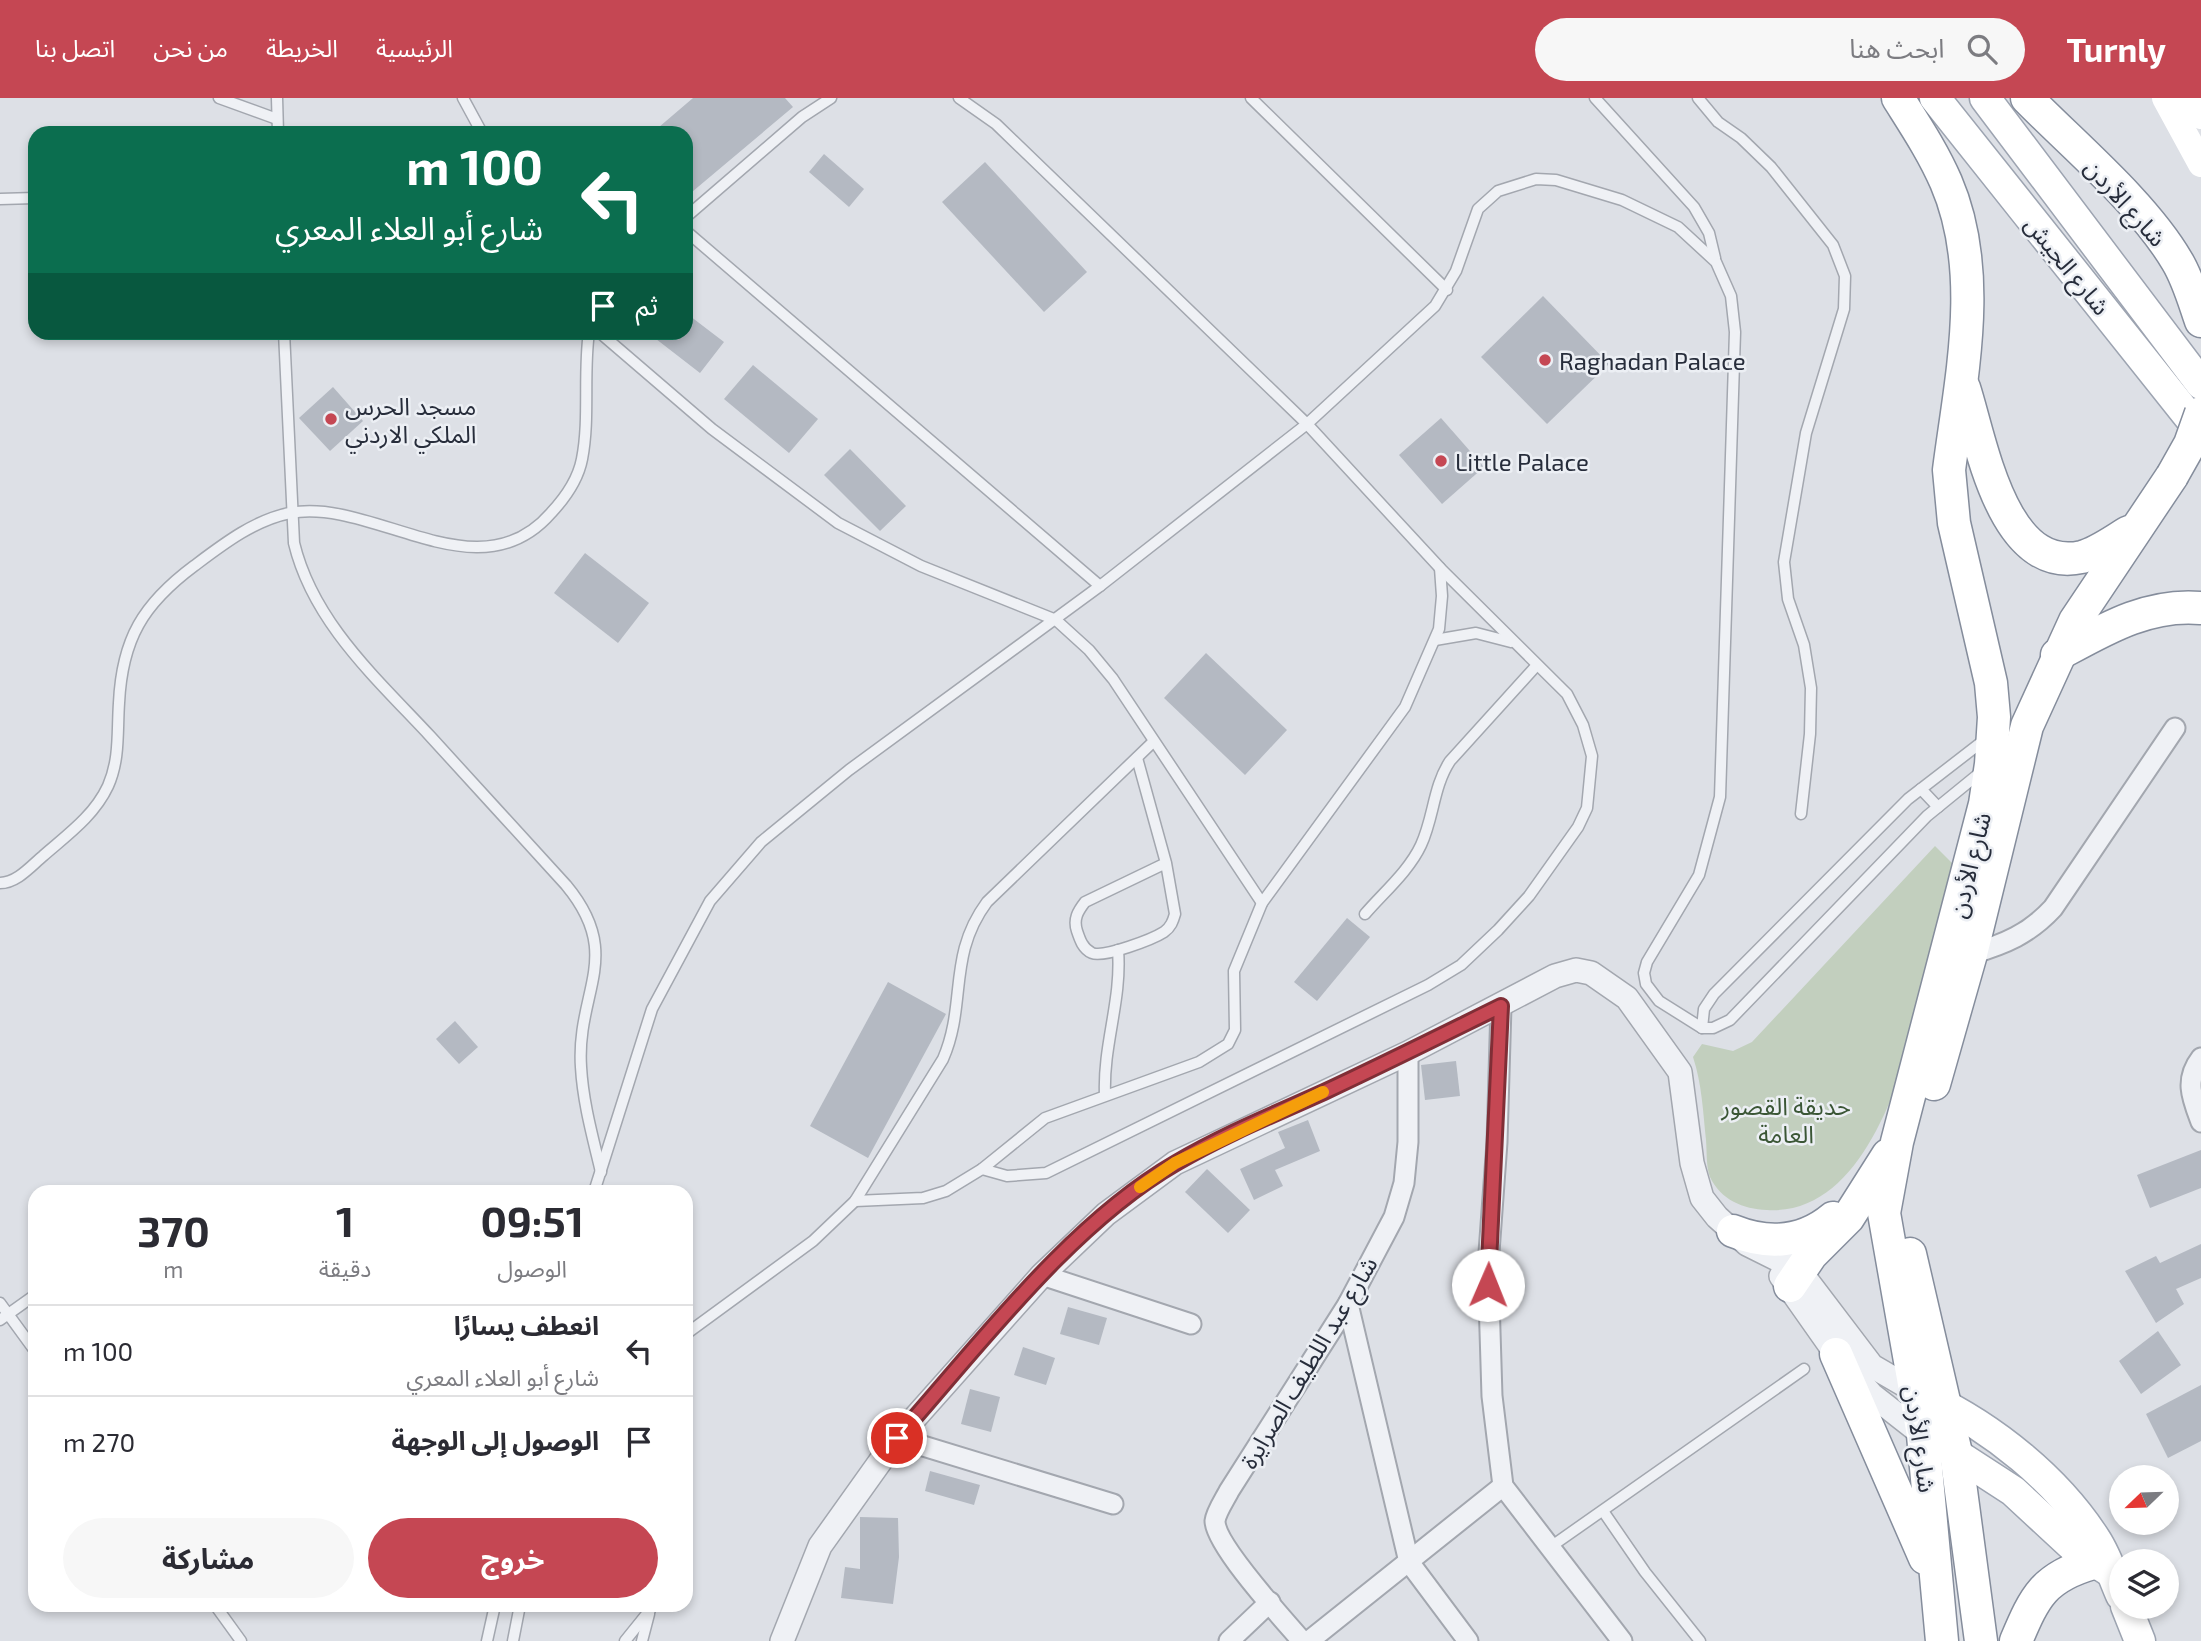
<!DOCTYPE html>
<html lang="ar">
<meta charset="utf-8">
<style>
:root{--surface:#fff;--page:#f7f7f7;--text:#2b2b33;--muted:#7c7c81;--line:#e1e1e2;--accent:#c54753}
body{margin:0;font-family:"Exo 2","Noto Sans Arabic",sans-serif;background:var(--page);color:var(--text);direction:rtl;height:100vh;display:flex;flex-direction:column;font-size:26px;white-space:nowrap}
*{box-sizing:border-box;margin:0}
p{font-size:23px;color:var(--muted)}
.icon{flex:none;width:38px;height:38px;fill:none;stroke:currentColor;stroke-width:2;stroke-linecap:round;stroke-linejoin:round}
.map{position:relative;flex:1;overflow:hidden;direction:ltr}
.drawer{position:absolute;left:28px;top:1087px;width:665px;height:427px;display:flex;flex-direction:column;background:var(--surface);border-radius:21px;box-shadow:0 4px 10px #0003;direction:rtl}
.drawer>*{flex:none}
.banner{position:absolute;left:28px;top:28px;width:665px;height:214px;border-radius:21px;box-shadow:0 4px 10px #0003;direction:rtl;background:#0b6e4f;color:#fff;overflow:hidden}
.needle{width:46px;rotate:247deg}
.controls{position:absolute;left:2109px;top:1367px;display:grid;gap:14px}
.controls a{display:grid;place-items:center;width:70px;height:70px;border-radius:50%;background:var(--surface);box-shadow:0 4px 10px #0003;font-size:35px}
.pin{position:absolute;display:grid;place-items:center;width:60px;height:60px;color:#fff;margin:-30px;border:4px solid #fff;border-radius:50%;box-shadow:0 2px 7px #0007}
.me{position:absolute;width:77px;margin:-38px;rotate:1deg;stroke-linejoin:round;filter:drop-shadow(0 0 5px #0008)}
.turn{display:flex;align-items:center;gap:24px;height:147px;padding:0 35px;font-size:32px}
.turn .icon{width:91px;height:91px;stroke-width:2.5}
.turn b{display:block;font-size:49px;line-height:60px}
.then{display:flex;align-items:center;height:66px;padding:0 35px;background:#0003;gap:14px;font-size:26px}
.eta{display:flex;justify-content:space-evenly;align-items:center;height:119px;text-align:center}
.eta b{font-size:42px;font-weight:700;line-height:49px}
.button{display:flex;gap:14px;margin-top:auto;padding:14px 35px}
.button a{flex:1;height:80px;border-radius:42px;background:var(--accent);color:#fff;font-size:28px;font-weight:700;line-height:80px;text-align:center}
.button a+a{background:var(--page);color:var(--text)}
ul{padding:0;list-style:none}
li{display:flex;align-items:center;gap:21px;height:91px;padding:0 35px;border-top:2px solid var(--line)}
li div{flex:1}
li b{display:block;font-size:26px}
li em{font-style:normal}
header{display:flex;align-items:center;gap:42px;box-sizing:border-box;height:98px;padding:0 35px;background:var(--accent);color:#fff}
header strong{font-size:33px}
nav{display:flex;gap:38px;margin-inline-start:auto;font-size:24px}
.search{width:490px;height:63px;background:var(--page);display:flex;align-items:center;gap:18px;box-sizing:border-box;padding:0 24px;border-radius:38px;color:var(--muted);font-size:26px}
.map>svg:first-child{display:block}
.green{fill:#c2cfbe}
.building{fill:#b4b9c2}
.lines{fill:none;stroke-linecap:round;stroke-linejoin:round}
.service-casing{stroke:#a3a7af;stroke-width:13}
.minor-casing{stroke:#a3a7af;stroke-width:23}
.tertiary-casing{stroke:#a3a7af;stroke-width:26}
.primary-casing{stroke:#9da4b1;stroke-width:33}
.trunk-casing{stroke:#858d9c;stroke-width:35}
.service{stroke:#eff1f5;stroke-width:10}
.minor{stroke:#eff1f5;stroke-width:19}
.tertiary{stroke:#eff1f5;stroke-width:23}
.secondary{stroke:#fff;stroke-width:26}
.primary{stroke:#fff;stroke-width:30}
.trunk{stroke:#fff;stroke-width:32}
.trunk-bridge-casing{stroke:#858d9c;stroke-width:35;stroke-linecap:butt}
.trunk-bridge{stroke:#fff;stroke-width:32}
.route-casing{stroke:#802e36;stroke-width:18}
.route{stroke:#c54753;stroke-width:12}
.slow{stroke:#f59e0b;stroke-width:12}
.poi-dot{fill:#c54753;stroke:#eceff4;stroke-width:2.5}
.labels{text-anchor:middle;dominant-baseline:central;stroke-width:5;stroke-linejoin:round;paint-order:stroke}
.street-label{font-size:24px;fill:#272d3b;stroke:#eceff4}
.poi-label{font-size:24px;fill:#272d3b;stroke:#eceff4;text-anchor:start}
.park-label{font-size:24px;fill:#3a5635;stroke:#eceff4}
</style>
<header>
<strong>Turnly</strong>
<div class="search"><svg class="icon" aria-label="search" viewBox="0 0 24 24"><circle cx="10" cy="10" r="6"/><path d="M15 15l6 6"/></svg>ابحث هنا</div>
<nav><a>الرئيسية</a><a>الخريطة</a><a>من نحن</a><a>اتصل بنا</a></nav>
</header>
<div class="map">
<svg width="2201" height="1543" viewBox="0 0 2201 1543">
<rect width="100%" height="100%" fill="#dde0e6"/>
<path class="green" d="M1935 748 1952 765 1958 785C1947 825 1935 864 1924 903 1902 975 1865 1118 1767 1112 1743 1111 1721 1102 1710 1079 1706 1069 1707 1054 1706 1042 1703 1014 1702 986 1693 959L1702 946 1733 953 1752 944Z"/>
<g class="building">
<polygon points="693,0 785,0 793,9 686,99 686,35 652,35"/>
<polygon points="824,56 864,91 849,109 809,74"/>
<polygon points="985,64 1087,174 1044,214 942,104"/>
<polygon points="1543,198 1609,266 1547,326 1481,259"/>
<polygon points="686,215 724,244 700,275 647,234 686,234"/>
<polygon points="753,267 818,321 789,355 724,301"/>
<polygon points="333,289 363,323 330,353 299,320"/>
<polygon points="1441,320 1484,369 1442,406 1399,357"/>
<polygon points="850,351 906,408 880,433 824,377"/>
<polygon points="585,455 649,505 618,545 554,495"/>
<polygon points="1206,555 1287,632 1245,677 1164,600"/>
<polygon points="1347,820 1370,839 1317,903 1294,884"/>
<polygon points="888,884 946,916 868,1060 810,1028"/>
<polygon points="455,923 478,949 459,966 436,941"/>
<polygon points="1456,963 1460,998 1425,1002 1421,967"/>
<polygon points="1308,1022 1320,1053 1275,1072 1283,1088 1254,1102 1240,1071 1285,1050 1278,1034"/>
<polygon points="2201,1052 2201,1090 2150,1110 2137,1077"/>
<polygon points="1207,1071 1250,1112 1228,1135 1185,1094"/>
<polygon points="2201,1146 2201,1180 2176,1191 2184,1206 2156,1225 2125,1173 2156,1158 2160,1165"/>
<polygon points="1068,1209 1107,1220 1099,1247 1060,1236"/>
<polygon points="2158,1233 2181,1267 2141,1296 2119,1263"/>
<polygon points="1023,1249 1055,1260 1046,1287 1014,1277"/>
<polygon points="2201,1287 2201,1343 2168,1360 2146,1316"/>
<polygon points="970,1291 1000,1299 991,1334 961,1326"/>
<polygon points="930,1373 980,1387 974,1407 925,1393"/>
<polygon points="860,1419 898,1420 899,1459 893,1506 841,1500 845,1469 860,1471"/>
</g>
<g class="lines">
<defs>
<g id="service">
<polyline points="219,0 277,21"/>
<polyline points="277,0 278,35"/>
<polyline points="463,0 482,35"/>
<polyline points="959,0 996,26 1307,326 1440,470 1567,596 1583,627 1592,658 1587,710 1578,729 1529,798 1498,832 1461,867 1428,887 1046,1075 1007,1078 982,1071"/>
<polyline points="1251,0 1447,192"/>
<polyline points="1595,0 1694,109 1709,135 1715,160"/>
<polyline points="1698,0 1718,24 1741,40 1771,69 1833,147 1845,178 1844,211 1806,335 1784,464 1788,501 1804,547 1811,590 1810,636 1801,716"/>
<polyline points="0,101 35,100"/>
<polyline points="686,119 802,19 831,0"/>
<polyline points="686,133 1100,488"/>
<path d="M284 234 294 445C313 524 376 580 430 638 475 688 521 737 566 787 625 858 576 893 581 969 583 1005 593 1040 601 1074"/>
<polyline points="599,234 712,331 838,425 921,468 1056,522 1089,552 1113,581 1262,805"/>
<polyline points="1435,542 1476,535 1511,544"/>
<path d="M1137 660 1166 765 1175 816C1173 823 1171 829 1164 834 1153 841 1104 860 1092 855 1083 851 1080 842 1077 833 1073 821 1078 813 1085 804L1166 765"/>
<polyline points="1921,691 1938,709"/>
<path d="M0 785C17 785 31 768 43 758 67 737 94 718 108 688 120 661 117 634 119 605 122 541 143 506 194 468 222 447 254 422 290 415 374 399 478 499 551 415 565 400 578 382 582 361 590 320 583 276 589 234"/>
<path d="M1365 816C1383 795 1409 773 1421 747 1434 719 1433 689 1450 663L1537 567"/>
<polyline points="1702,930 1704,911 1714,896 1908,701 1987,640"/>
<path d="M1105 996C1103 946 1122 902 1118 852"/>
<polyline points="594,1094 652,911 710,803 761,744 849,672 1100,488 1307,326 1435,208 1456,173 1478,111 1498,93 1536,81 1556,82 1622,102 1678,129 1716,164 1731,198 1735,234 1720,699 1699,777 1647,864 1644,875 1646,886 1659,903 1702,930 1713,930 1730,922 1927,718 1981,674"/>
<polyline points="855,1103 923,1100 946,1093 982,1071 1045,1020 1199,964 1228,946 1235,932 1234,873 1262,805 1405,609 1439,531 1442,498 1440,470"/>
<polyline points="0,1205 35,1253"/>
<polyline points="0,1222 35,1197"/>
<path d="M686 1236 813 1143 855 1103 943 961C967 906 947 858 987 804L1153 644"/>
<polyline points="1603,1413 1645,1474 1700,1543"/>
<polyline points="1549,1450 1804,1271"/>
<polyline points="215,1507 241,1543"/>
<polyline points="487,1543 495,1507"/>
<polyline points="513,1543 520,1507"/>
<polyline points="625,1543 650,1512"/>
<polyline points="642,1543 649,1516"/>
</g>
<g id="minor">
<path d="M1971 856C2005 846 2029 836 2053 810L2175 630"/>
<polyline points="1501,908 1497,1044 1488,1168 1492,1298 1503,1388 1622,1543"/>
<path d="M2201 960C2184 982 2192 1000 2201 1024"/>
<polyline points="1042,1177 1191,1226"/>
<polyline points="1348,1206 1409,1464 1468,1543"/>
<polyline points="897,1340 1113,1406"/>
<polyline points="1229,1543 1270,1504"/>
<path d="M1302 1543C1284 1522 1215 1447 1215 1423 1216 1414 1225 1401 1229 1393L1348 1206 1394 1119 1404 1085 1408 1044V955"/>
<polyline points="1309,1543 1503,1388"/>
</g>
<g id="tertiary">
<polyline points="1781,1178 1836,1256 1872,1297 1923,1337"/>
<polyline points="782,1543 820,1448 897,1340 1042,1177 1106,1116 1175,1065 1408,955 1555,878 1576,872 1591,875 1627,900 1680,974 1692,1065 1702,1100 1717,1119 1747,1146 1799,1172 1872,1268 1915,1293"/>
</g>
<g id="primary">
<polyline points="1935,0 2201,334"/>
<polyline points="1985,0 2201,286"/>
<path d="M1928 1299C1993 1330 2057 1381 2096 1442 2107 1459 2113 1479 2121 1497"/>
<polyline points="1939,1345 2013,1393 2080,1455 2111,1474"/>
<polyline points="2126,1508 2140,1543"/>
</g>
<g id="trunk">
<path d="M1898 0C1915 27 1933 54 1946 84 1985 174 1961 279 1949 372L1954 425 1991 585 1994 619 1991 666 1985 706 1897 1044 1884 1115 1923 1337 1942 1543"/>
<path d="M2027 0C2074 48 2143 105 2177 163 2188 181 2194 203 2201 223"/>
<path d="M1964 290C1981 342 2002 477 2082 459 2098 455 2115 442 2129 434"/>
<path d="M2057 557C2103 532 2147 505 2201 510"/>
<polyline points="1934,986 1971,856 2027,628 2075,523 2172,378"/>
<path d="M1733 1133C1768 1147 1803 1145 1833 1120"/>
<polyline points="1910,1156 1956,1355 1981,1543"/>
<polyline points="1790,1188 1811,1157 1848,1120 1888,1057"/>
<polyline points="1836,1256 1925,1460"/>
<path d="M2016 1543C2035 1498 2044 1479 2093 1465"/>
</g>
</defs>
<use href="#service" class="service-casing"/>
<use href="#minor" class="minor-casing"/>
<use href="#tertiary" class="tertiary-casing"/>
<use href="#primary" class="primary-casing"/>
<use href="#trunk" class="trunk-casing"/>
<use href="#service" class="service"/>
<use href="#minor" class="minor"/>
<use href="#tertiary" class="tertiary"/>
<g class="secondary">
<polyline points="2165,0 2201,66"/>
<polyline points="2191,0 2201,18"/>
</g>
<use href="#primary" class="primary"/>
<use href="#trunk" class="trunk"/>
<defs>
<polyline id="trunk-bridge" points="2172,378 2190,346 2201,315"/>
</defs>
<use href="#trunk-bridge" class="trunk-bridge-casing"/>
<use href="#trunk-bridge" class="trunk-bridge"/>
</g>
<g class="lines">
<defs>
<path id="route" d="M897 1340C978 1249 1070 1126 1176 1065 1223 1037 1275 1016 1324 994 1384 966 1442 937 1501 908L1488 1187"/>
</defs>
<use href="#route" class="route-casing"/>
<use href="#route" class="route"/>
<polyline class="slow" points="1140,1089 1175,1065 1323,994"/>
</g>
<g class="poi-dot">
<circle cx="1545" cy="262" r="7"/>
<circle cx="331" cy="321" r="7"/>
<circle cx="1441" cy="363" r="7"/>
</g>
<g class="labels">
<g class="street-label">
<text transform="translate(2126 104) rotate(48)">شارع الأردن</text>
<text transform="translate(2068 167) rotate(51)">شارع الجيش</text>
<text transform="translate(1969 767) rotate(-76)">شارع الأردن</text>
<text transform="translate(1308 1264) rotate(-59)">شارع عبد اللطيف الصرايرة</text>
<text transform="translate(1921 1341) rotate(82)">شارع الأردن</text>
</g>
<g class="poi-label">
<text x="1559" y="262">Raghadan Palace</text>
<text x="345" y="307">مسجد الحرس<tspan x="345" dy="28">الملكي الاردني</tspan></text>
<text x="1455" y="363">Little Palace</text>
</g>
<g class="park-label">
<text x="1786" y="1007">حديقة القصور<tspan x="1786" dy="28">العامة</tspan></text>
</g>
</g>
</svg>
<div class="controls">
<a><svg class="needle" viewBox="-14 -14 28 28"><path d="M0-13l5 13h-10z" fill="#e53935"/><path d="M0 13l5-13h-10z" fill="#7c7c81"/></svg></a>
<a><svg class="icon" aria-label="layers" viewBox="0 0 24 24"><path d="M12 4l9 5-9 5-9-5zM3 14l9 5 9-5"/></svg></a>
</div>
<div class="pin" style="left:897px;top:1340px;background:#d93025"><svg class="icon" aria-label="arrive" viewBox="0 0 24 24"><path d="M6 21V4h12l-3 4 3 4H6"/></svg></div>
<svg class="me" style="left:1488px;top:1187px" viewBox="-20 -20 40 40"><circle r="19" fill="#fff"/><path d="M0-13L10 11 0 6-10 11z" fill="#c54753"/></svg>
<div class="banner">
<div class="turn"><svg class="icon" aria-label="left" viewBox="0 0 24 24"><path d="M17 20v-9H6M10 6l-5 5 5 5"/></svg><div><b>100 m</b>شارع أبو العلاء المعري</div></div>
<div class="then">ثم<svg class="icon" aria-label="arrive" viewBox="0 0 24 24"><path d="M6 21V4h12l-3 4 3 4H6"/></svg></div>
</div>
<section class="drawer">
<div class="eta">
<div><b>09:51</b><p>الوصول</p></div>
<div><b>1</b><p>دقيقة</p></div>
<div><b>370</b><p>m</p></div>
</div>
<ul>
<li><svg class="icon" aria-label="left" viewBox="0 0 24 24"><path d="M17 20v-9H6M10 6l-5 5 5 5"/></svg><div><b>انعطف يسارًا</b><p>شارع أبو العلاء المعري</p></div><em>100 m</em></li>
<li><svg class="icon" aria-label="arrive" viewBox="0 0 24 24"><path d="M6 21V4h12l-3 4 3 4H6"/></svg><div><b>الوصول إلى الوجهة</b></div><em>270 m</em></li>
</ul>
<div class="button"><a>خروج</a><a>مشاركة</a></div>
</section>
</div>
